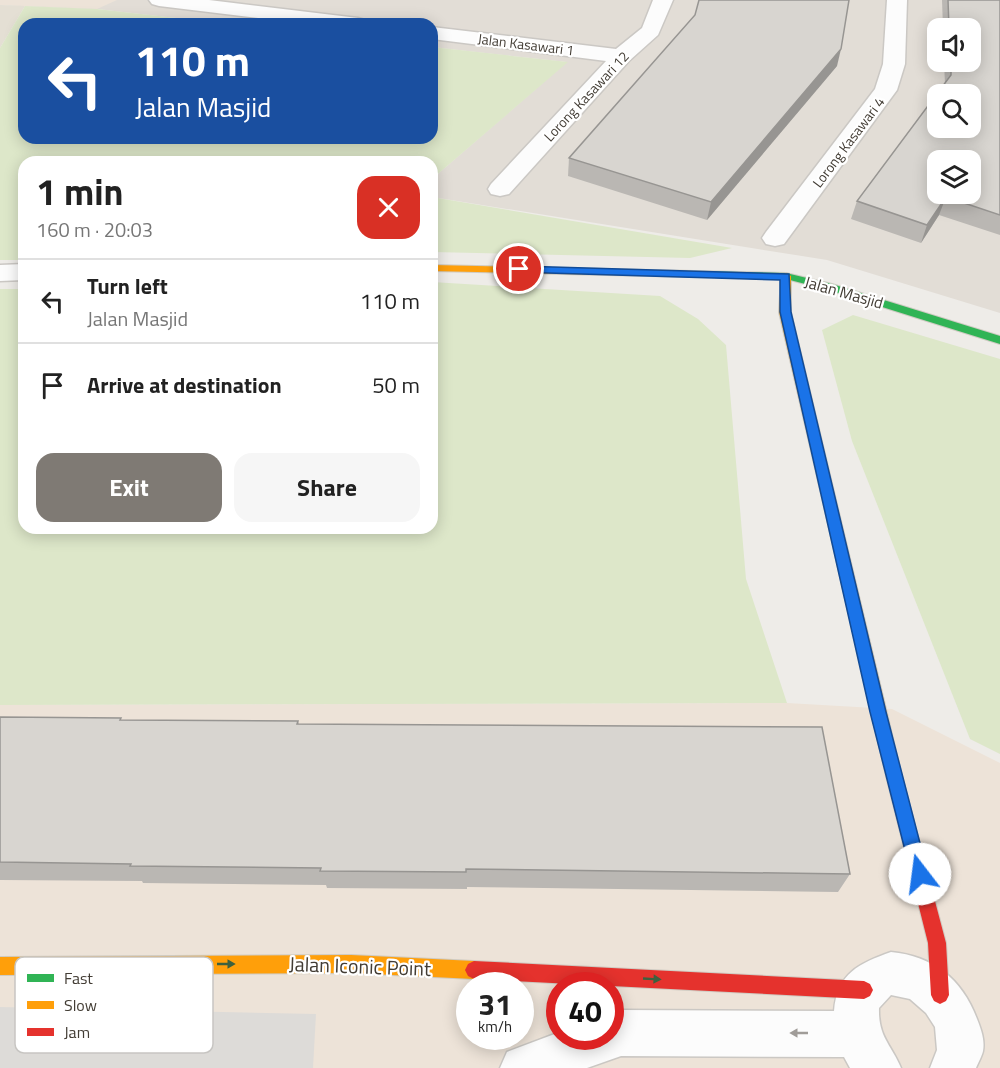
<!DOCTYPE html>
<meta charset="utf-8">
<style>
:root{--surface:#fff;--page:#f6f6f6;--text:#222;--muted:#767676;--line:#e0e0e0;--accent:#7f7a74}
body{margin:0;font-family:"Titillium Web",sans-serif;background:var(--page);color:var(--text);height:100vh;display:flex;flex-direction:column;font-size:22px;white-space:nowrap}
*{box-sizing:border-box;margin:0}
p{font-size:20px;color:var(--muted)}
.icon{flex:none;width:33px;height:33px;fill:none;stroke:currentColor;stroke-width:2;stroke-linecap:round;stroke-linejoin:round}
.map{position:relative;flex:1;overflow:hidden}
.details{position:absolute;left:18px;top:156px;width:420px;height:378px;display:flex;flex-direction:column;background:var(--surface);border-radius:18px;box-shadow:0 3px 15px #0003}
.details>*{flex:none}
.top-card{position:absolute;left:18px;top:18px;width:420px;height:126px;border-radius:18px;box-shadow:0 3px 15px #0003;background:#1a4fa0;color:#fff;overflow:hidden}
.buttons{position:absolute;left:927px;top:18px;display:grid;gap:12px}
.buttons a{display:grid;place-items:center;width:54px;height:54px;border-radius:12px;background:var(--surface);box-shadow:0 3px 15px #0003;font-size:30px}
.speed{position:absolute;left:456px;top:972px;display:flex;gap:12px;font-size:30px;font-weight:700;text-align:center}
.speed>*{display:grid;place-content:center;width:78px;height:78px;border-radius:50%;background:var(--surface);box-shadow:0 3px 15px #0003;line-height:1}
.speed small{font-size:15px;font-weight:400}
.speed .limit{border:9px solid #d22;background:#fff;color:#111}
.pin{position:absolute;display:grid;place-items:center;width:51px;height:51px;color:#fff;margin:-26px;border:3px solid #fff;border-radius:50%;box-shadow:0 2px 6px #0007}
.me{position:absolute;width:66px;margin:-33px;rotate:345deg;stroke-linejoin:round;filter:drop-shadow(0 0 4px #0008)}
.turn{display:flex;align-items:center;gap:21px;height:126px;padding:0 18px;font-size:27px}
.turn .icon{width:78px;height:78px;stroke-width:2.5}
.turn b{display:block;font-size:42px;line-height:51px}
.round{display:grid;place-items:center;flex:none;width:63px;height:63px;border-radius:18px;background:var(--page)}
.headline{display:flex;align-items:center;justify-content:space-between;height:102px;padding:0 18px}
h1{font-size:36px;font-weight:700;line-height:45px}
.button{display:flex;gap:12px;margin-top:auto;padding:12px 18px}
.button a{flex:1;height:69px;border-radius:18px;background:var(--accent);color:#fff;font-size:24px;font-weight:700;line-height:69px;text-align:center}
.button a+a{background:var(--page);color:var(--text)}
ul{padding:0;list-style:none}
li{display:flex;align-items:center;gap:18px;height:84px;padding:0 18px;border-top:2px solid var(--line)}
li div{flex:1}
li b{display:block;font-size:22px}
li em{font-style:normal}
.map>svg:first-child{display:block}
.residential{fill:#e2ddd6;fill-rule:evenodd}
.commercial{fill:#ede3d8;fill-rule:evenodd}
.education{fill:#e4dfd4}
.green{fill:#dde7c9}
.parking{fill:#dddbd8}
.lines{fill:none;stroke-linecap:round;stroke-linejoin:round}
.street-casing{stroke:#cbc8c4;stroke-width:3}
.fast-casing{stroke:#cfcbc2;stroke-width:2}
.slow-casing{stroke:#cfcbc2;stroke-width:2}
.jam-casing{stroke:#cfcbc2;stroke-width:2}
.street{fill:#fcfcfc;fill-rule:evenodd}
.fast{fill:#30b455;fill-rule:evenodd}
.slow{fill:#ff9f0a;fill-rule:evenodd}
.jam{fill:#e5322d;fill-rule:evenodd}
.wall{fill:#bab7b3}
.shaded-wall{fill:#979592}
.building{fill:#d8d5d0;stroke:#979592;stroke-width:1.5;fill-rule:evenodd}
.oneway{fill:#3d613f}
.oneway2{fill:#a09c98}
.route{fill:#1a73e8;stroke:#114b97;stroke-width:1.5}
.labels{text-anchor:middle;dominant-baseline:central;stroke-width:4.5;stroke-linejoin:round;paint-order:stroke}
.far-street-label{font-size:14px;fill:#433d35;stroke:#fff}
.street-label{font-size:16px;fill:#433d35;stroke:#fff}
.near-street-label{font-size:20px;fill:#433d35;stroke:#fff}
.key{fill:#fff;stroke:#c7c5c2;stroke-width:1.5}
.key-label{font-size:16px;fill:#433d35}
</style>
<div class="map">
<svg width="1000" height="1068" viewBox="0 0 1000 1068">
<rect width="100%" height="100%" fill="#eeece8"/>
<path class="residential" d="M0 0H1000V313L827 260 432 197V179L567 62 432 47V24H229L97 9 0 5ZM938 28H970V62H938ZM938 94H970V128H938ZM938 160H970V194H938Z"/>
<g class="commercial">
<polygon points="0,0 117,0 97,9 0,5"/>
<path d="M787 703 892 709 1000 763V1068H0V705ZM470 986H520V1036H470ZM560 986H610V1036H560Z"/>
</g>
<polygon class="education" points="0,5 25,6 0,48"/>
<g class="green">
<polygon points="25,6 97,9 229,24 24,24 24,138 432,138 432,47 568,62 432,179 432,162 24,162 24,260 0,260 0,48"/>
<polygon points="432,197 732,248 690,258 432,252"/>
<polygon points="432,282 660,296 698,319 726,345 746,579 787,703 0,705 0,289 24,289 24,528 432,528"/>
<polygon points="853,315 1000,359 1000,754 970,739 852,441 822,330"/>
</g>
<polygon class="parking" points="0,1007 316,1014 313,1068 0,1068"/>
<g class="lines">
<defs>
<g id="street">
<polygon points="149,0 209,0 358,18 365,20 368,24 308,24 159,6 152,4"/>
<polygon points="653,0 673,0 658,35 629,61 509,194 500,196 491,194 488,189 491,184 606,61 432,39 432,27 616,49 642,28"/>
<polygon points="887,0 907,0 905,64 897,90 784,244 775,246 766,244 762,238 766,232 875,89 883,64"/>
<polygon points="24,264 24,280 0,281 0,265"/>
<path d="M891 952C933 956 962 979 977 1019 981 1029 985 1040 983 1051 982 1056 978 1063 976 1068H930L937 1050 935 1027 926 1013 910 999 891 995 879 1008C878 1037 891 1044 901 1068H850L844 1057 621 1056 587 1068H500L507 1052 560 1032V1036H610V1014L621 1010 834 1011C837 973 860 963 891 952Z"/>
</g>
<polygon id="fast" points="694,271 786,273 832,284 1000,336 1000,344 825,289 786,279 690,276 690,272"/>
<g id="slow">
<polygon points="432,265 694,271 699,274 694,277 432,271"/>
<polygon points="786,273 791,276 791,312 902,776 900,781 894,783 888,781 886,776 779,312 781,276"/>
<polygon points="351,955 474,961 480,964 483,970 480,976 474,979 351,973 0,975 0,957"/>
</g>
<g id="jam">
<polygon points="894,769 900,771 902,776 946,943 949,995 946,1001 940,1004 934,1001 931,995 928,943 886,776 888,771"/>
<polygon points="474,961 864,981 870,984 873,990 870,996 864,999 474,979 468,976 465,970 468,964"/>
</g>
</defs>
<use href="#street" class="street-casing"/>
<use href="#fast" class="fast-casing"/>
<use href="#slow" class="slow-casing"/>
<use href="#jam" class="jam-casing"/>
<use href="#street" class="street"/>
<use href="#fast" class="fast"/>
<use href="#slow" class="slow"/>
<use href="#jam" class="jam"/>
</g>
<g class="wall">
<polygon points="942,0 1000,0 1000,235 939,215 921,243 851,219 857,201 945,84 944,62 970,62 970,28 943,28"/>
<polygon points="837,66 707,220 568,176 569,158"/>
<polygon points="0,717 122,720 298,721 299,724 850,874 838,892 467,887 467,889 327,888 326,885 143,883 142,881 0,880"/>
</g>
<g class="shaded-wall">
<polygon points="841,49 837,66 707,220 711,202"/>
<polygon points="946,197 939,215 921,243 927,225"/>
</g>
<g class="building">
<polygon points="699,0 849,0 841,49 711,202 569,158 695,15"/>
<path d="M948 0H1000V215L946 197 927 225 857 201 951 75V62H970V28H949ZM938 94H970V128H938ZM938 160H970V194H938Z"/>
<polygon points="0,717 121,718 120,720 298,721 297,724 822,727 850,874 466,869 466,872 320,871 321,868 130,866 131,864 0,862"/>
</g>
<defs><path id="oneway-solid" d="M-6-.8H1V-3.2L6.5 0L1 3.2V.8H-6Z" transform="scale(1.5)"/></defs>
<g class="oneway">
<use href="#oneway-solid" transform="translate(226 964)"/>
<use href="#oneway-solid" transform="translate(652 979) rotate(3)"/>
</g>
<use class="oneway2" href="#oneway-solid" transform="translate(799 1033) rotate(-180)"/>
<polygon class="route" points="519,266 789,274 791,312 886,712 928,874 926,880 920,882 914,880 911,874 870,712 780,312 780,280 515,272 513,269"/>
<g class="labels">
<g class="far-street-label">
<text transform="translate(526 44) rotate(7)">Jalan Kasawari 1</text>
<text transform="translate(586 96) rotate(-47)">Lorong Kasawari 12</text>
<text transform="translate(848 142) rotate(-53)">Lorong Kasawari 4</text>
</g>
<g class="street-label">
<text transform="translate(844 292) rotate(16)">Jalan Masjid</text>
</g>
<g class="near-street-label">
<text transform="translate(360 966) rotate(2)">Jalan Iconic Point</text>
</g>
</g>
<rect x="15" y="957" width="198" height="96" rx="9" class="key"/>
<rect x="27" y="974" width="27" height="8" fill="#30b455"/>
<rect x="27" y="1001" width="27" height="8" fill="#ff9f0a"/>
<rect x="27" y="1028" width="27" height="8" fill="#e5322d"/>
<g class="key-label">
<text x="64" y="984">Fast</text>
<text x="64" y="1011">Slow</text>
<text x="64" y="1038">Jam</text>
</g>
</svg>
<div class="buttons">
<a><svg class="icon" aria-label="sound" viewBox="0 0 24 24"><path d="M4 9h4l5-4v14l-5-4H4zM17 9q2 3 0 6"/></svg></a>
<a><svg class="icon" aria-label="search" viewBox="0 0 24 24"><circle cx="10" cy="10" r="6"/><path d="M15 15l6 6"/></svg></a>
<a><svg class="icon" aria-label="layers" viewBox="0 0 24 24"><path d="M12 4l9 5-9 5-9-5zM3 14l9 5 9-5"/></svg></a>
</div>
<div class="speed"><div>31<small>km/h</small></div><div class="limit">40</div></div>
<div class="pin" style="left:519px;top:269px;background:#d93025"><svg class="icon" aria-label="arrive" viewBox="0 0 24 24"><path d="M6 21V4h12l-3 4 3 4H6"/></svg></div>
<svg class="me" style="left:920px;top:874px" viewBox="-20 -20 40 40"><circle r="19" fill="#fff"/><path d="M0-13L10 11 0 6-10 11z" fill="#1a73e8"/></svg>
<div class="top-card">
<div class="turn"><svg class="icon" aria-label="left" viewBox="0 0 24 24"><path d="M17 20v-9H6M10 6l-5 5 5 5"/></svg><div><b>110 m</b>Jalan Masjid</div></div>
</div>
<section class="details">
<div class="headline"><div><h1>1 min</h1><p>160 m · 20:03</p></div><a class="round" style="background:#d93025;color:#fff"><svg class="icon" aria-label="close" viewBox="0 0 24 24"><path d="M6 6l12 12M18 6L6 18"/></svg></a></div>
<ul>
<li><svg class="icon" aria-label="left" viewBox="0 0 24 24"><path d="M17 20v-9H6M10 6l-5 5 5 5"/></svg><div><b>Turn left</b><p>Jalan Masjid</p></div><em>110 m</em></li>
<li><svg class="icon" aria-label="arrive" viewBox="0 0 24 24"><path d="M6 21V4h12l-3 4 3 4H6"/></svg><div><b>Arrive at destination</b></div><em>50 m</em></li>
</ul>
<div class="button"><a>Exit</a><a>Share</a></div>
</section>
</div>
